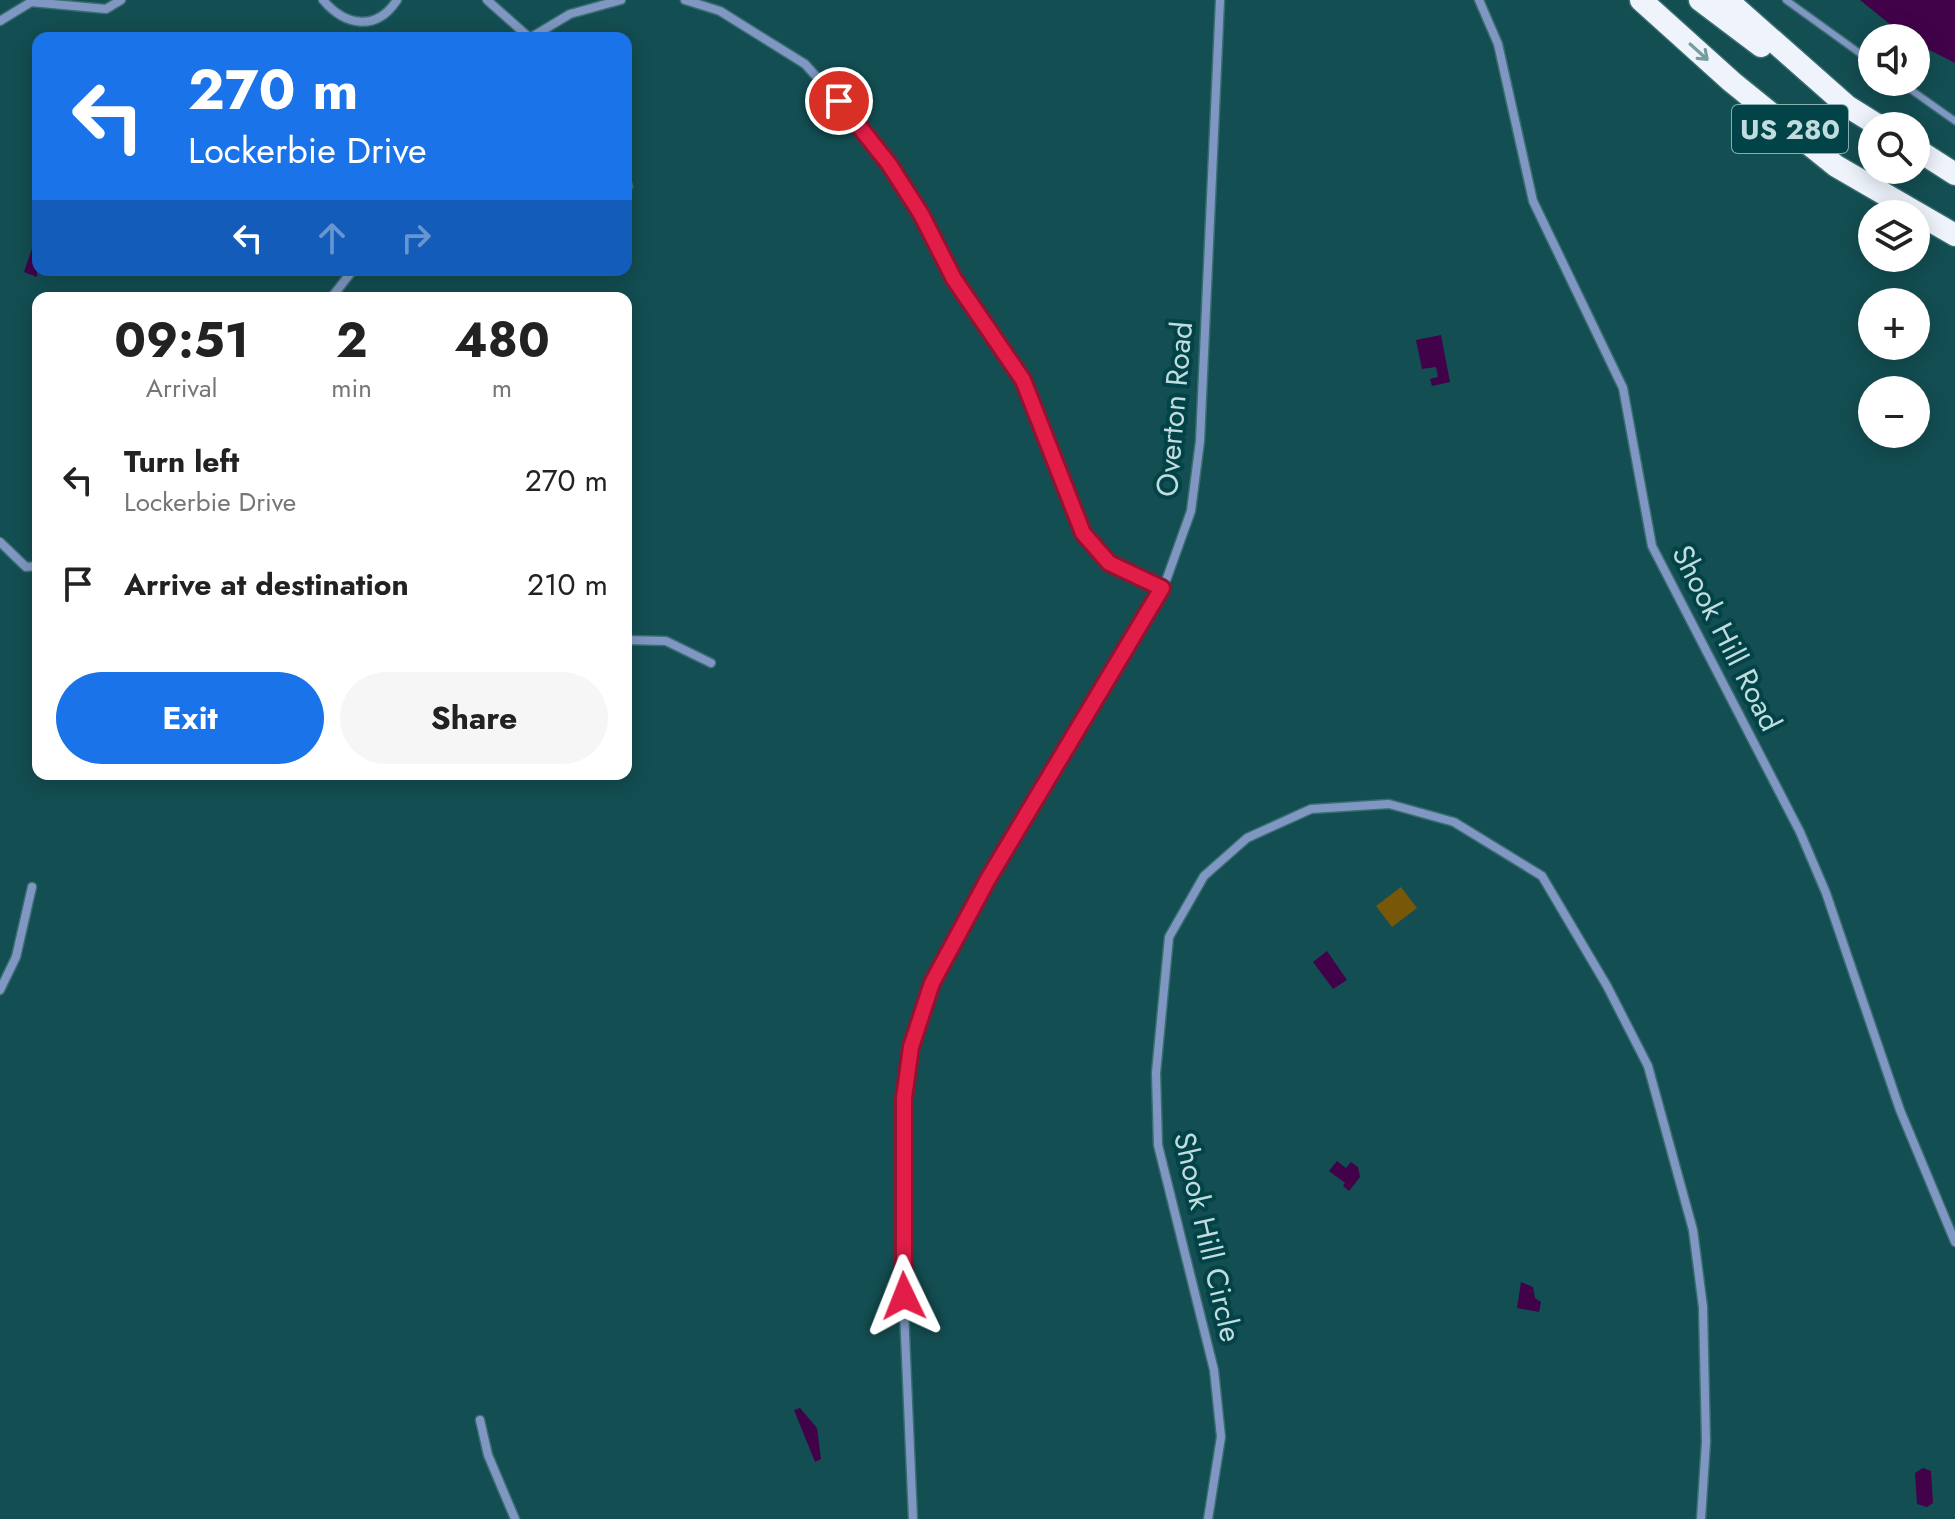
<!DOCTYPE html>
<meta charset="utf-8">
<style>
:root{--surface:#fff;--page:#f6f6f6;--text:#222;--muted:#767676;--accent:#1a73e8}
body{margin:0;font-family:Jost,sans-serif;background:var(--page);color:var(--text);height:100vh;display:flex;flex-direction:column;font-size:30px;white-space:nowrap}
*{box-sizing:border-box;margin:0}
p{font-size:26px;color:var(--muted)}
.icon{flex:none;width:44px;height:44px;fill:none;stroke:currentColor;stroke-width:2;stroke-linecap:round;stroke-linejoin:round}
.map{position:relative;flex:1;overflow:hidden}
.details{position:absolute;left:32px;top:292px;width:600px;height:488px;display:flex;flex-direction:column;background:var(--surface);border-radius:16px;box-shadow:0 4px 20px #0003}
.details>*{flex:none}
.hud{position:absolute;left:32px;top:32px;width:600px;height:244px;border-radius:16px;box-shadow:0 4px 20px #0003;background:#1a73e8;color:#fff;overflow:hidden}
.tools{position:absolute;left:1858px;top:24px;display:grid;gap:16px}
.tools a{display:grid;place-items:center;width:72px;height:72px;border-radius:50%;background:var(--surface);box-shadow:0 4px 20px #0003;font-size:40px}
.pin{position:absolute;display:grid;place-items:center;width:68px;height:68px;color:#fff;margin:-34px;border:4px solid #fff;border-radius:50%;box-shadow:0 2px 8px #0007}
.me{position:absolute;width:88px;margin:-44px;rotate:358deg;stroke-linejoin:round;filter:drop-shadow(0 0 6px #0008)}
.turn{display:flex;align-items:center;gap:28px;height:168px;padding:0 24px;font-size:36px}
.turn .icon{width:104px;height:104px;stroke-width:2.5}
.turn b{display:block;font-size:56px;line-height:68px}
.lanes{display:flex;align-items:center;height:76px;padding:0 24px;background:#0003;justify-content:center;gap:40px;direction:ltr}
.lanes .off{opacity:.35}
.eta{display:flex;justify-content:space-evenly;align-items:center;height:136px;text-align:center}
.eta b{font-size:48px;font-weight:700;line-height:56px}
.button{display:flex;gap:16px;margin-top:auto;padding:16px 24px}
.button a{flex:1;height:92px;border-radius:48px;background:var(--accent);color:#fff;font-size:32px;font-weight:700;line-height:92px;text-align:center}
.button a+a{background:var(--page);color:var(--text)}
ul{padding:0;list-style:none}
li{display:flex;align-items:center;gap:24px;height:104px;padding:0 24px}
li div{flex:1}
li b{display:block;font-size:30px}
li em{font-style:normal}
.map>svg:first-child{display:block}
.green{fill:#775708}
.water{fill:#410249}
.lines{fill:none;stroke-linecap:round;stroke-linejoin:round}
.service-casing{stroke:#396d71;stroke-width:9}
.minor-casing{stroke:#396d71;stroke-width:11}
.trunk-casing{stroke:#396d71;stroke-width:25}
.service{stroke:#7f97c2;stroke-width:6}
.minor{stroke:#7f97c2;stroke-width:8}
.trunk{stroke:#eef3fc;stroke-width:22}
.oneway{stroke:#789ba2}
.route-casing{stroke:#92132f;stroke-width:20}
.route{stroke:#e11d48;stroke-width:14}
.labels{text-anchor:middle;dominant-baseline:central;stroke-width:8;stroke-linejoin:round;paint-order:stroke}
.shield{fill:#024348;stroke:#88aeb1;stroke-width:2}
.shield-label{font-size:28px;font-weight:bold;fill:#c1dcde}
.street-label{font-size:30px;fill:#c1dcde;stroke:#024348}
</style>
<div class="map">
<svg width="1955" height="1519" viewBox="0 0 1955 1519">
<rect width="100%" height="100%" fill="#134e52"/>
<polygon class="green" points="1401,887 1417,908 1392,927 1376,906"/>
<g class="water">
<polygon points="1860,0 1955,0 1955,63 1916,43 1916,38 1907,38"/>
<polygon points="37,234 37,277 24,272"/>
<polygon points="1441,335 1450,382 1432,386 1430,379 1438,377 1436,367 1422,369 1416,340"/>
<polygon points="1327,951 1347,980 1333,989 1313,962"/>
<polygon points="1337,1161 1346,1168 1351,1162 1358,1167 1360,1177 1349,1191 1343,1186 1345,1183 1329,1171"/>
<polygon points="1521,1282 1533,1287 1535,1298 1541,1302 1539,1312 1517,1308"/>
<polygon points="800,1408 817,1428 821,1459 815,1462 794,1410"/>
<polygon points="1923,1468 1931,1471 1933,1503 1927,1507 1917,1504 1915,1473"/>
</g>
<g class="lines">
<defs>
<g id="service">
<polyline points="1786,0 1872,62"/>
<polyline points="1900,82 1955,121"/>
</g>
<g id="minor">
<path d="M323 0C345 26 376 32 397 0"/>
<polyline points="487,0 530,38"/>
<polyline points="685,0 720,11 805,64 872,139 921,214 954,279 1023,380 1083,533 1109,563 1162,588"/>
<polyline points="1479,0 1498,44 1533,201 1623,388 1652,546 1800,832 1826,893 1900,1110 1955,1242"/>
<polyline points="0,21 31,2 106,9 121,0"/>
<polyline points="530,38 570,14 621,0"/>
<polyline points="626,187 628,186"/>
<polyline points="331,298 353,270"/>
<polyline points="0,542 26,567 38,566"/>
<polyline points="626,640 666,641 711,663"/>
<polyline points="0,990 16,957 32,887"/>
<polyline points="480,1420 488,1455 515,1519"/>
<polyline points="913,1519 902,1265 904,1098 911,1047 932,983 988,879 1167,578 1191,511 1200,441 1220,0"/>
<polyline points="1208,1519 1221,1437 1214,1370 1158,1145 1156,1073 1169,937 1204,876 1247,838 1311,809 1389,804 1454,822 1542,876 1607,986 1648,1066 1693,1230 1703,1307 1706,1442 1701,1519"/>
</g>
<g id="trunk">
<polyline points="1641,0 1732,82 1836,166 1955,235"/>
<polyline points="1700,0 1761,46"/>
<polyline points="1727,0 1847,106 1879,126"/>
<polyline points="1916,149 1955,174"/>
</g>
</defs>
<use href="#service" class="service-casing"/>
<use href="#minor" class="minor-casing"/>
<use href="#trunk" class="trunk-casing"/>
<use href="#service" class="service"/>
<use href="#minor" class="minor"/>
<use href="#trunk" class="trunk"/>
</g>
<defs><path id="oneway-shaft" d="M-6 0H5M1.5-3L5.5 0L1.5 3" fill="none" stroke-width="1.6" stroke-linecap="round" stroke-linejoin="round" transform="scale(2)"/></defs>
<use class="oneway" href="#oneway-shaft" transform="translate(1699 52) rotate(42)"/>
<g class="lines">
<defs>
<polyline id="route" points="839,101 889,164 921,214 954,279 1023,380 1083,533 1109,563 1162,588 988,879 932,983 911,1047 904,1098 904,1296"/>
</defs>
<use href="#route" class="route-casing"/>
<use href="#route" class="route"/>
</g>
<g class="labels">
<rect class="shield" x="1732" y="105" width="116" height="48" rx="6"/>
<g class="shield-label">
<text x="1790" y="129">US 280</text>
</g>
<g class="street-label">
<text transform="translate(1174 409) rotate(-85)">Overton Road</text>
<text transform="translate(1727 638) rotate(63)">Shook Hill Road</text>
<text transform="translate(1208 1237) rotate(77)">Shook Hill Circle</text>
</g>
</g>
</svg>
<div class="tools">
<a><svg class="icon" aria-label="sound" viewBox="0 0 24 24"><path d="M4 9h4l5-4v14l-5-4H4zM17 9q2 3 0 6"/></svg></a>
<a><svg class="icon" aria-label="search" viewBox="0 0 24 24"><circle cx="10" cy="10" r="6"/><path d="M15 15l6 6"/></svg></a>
<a><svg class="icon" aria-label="layers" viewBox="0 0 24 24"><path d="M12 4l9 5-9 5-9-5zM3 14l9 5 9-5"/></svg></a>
<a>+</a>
<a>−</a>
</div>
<div class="pin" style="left:839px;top:101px;background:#d93025"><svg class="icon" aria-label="arrive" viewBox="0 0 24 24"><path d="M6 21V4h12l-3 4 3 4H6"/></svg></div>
<svg class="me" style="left:904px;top:1296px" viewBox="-20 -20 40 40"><path d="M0-17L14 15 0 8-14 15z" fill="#e11d48" stroke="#fff" stroke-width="4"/></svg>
<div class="hud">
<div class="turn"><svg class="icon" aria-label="left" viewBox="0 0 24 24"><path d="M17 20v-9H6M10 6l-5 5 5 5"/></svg><div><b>270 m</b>Lockerbie Drive</div></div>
<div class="lanes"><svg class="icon" aria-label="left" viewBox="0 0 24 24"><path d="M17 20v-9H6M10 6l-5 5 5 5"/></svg><svg class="icon off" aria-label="ahead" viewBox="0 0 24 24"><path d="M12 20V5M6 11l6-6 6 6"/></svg><svg class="icon off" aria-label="right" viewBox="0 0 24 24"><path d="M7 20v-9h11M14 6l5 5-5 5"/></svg></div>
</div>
<section class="details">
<div class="eta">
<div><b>09:51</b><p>Arrival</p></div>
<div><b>2</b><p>min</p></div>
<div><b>480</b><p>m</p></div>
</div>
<ul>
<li><svg class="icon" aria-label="left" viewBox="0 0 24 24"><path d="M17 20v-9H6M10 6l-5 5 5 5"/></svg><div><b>Turn left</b><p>Lockerbie Drive</p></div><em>270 m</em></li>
<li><svg class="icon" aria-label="arrive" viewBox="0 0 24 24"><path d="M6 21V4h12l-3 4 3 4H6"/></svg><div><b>Arrive at destination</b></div><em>210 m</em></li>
</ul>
<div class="button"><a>Exit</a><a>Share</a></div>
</section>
</div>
